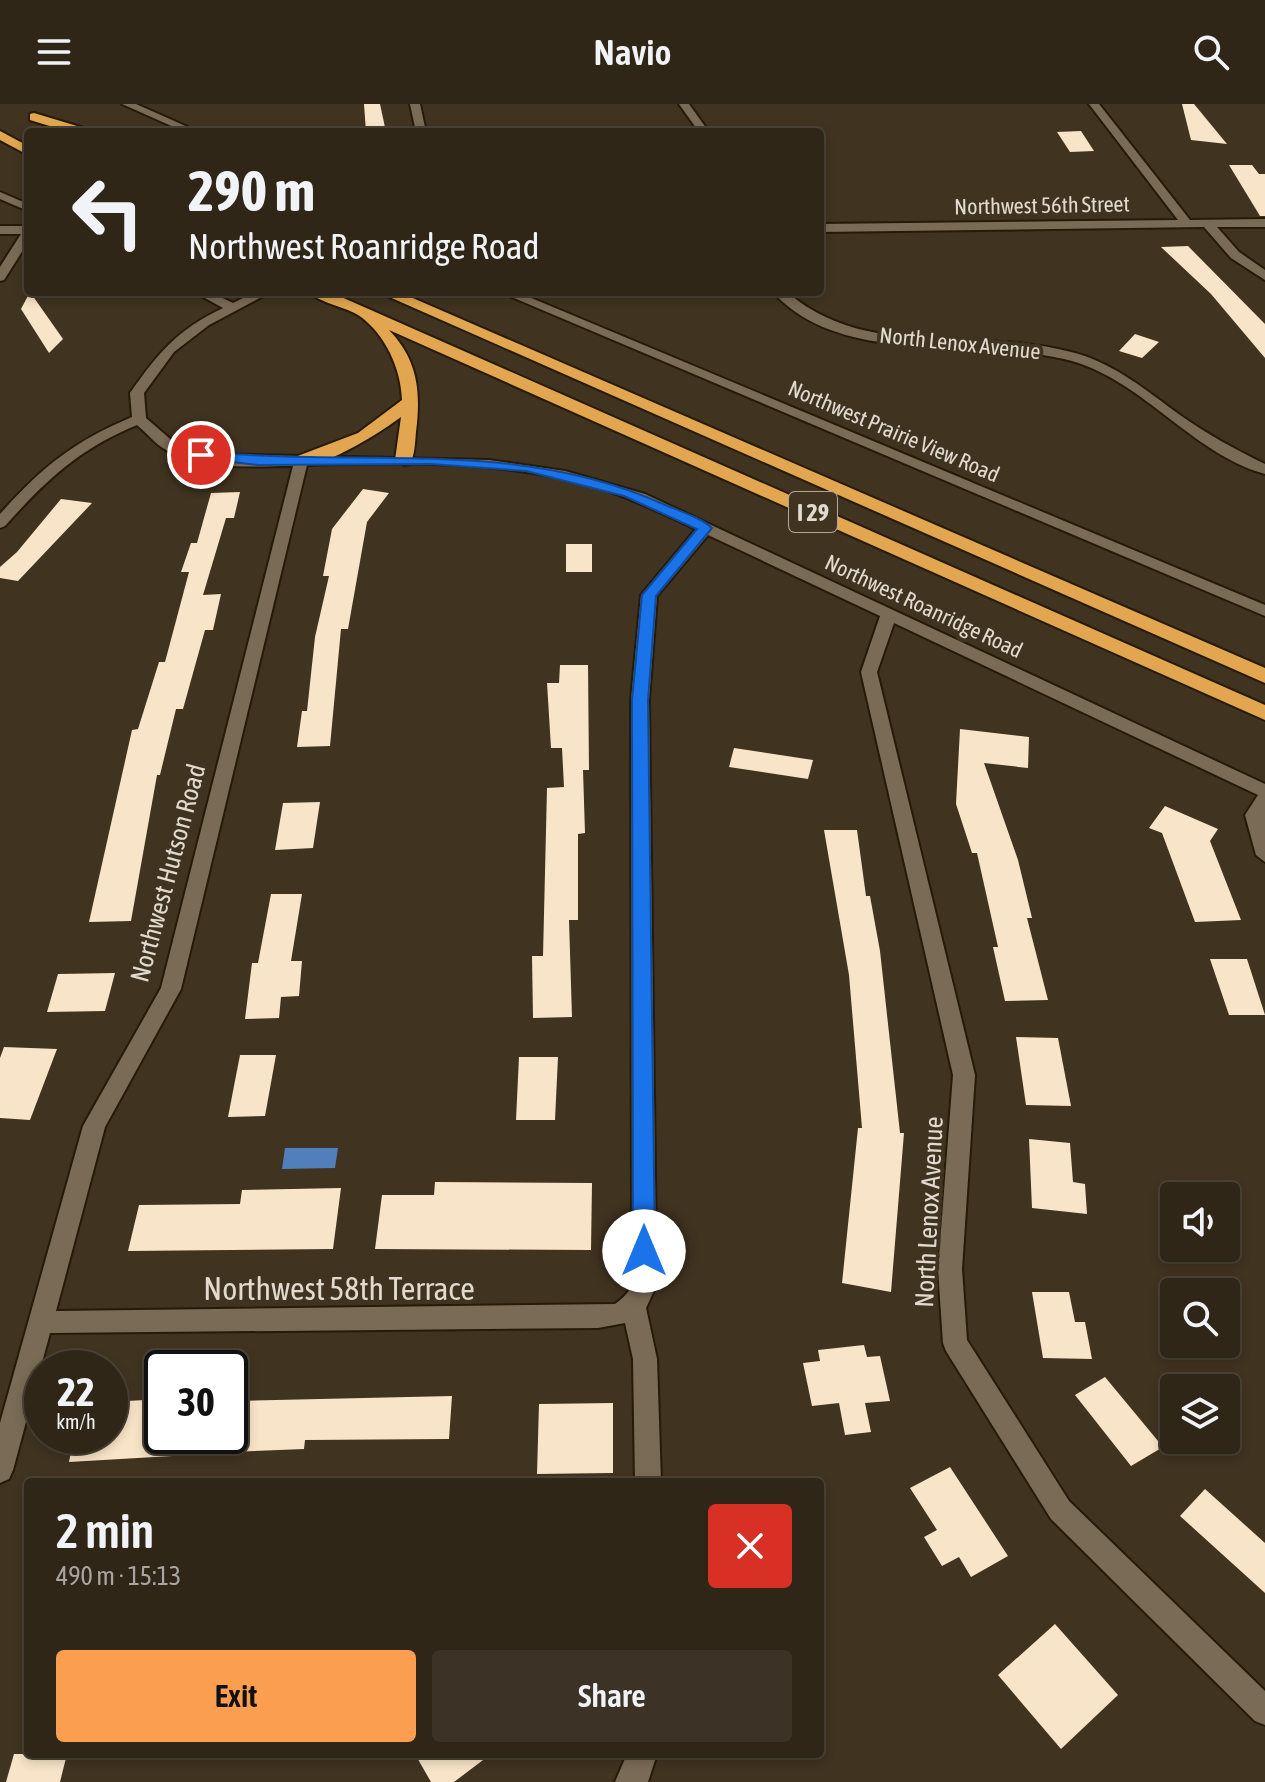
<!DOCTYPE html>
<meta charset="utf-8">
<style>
:root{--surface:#302618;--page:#3c3225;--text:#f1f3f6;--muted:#a8a5a2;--line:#4b4337;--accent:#fb9e50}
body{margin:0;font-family:"Asap Condensed",sans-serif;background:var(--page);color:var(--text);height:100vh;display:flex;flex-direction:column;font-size:30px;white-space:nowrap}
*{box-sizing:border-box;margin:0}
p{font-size:26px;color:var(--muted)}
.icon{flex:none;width:44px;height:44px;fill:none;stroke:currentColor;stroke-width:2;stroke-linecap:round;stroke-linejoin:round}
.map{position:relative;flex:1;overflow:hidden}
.details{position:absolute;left:24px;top:1374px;width:800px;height:280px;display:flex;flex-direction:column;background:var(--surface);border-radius:8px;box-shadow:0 4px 12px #0003,0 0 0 2px var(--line)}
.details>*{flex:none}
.banner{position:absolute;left:24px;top:24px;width:800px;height:168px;border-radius:8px;box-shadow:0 4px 12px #0003,0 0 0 2px var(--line);background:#302618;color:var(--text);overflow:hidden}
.buttons{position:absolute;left:1160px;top:1078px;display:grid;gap:16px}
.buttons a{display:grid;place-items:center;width:80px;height:80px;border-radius:8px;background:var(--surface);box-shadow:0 4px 12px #0003,0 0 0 2px var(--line);font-size:40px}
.speed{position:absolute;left:24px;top:1246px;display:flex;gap:16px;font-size:40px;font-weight:700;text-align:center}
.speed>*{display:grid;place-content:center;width:104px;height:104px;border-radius:50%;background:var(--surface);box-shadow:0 4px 12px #0003,0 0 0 2px var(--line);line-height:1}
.speed small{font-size:20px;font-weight:400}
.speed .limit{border:4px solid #111;border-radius:12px;background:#fff;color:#111}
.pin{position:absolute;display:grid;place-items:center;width:68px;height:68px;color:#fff;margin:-34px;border:4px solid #fff;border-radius:50%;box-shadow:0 2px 8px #0007}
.me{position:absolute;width:88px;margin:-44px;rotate:0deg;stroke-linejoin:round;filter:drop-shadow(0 0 6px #0008)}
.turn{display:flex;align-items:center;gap:28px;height:168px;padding:0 32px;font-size:36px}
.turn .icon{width:104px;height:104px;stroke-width:2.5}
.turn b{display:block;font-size:56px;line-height:68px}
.round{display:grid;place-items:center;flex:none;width:84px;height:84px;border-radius:8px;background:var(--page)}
.overview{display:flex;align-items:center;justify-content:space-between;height:136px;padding:0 32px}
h1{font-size:48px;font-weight:600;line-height:60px}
.button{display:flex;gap:16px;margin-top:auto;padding:16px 32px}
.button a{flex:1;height:92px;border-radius:8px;background:var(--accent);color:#111;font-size:32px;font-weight:600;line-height:92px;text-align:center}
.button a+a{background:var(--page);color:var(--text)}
header{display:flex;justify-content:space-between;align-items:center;height:104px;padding:0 32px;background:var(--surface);font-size:36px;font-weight:600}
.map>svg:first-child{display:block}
.water{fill:#507fbc}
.building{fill:#f8e4c8}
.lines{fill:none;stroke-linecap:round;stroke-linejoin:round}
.minor-casing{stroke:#261a08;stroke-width:4}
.highway-casing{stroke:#261a08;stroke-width:4}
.minor{fill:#7a6b56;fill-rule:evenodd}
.highway{fill:#e1a64f;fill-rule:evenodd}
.route{fill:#1a73e8;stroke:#114b97;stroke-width:2}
.labels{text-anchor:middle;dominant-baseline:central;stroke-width:8;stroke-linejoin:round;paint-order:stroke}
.far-street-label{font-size:22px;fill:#e2dacf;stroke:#403320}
.shield{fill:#403320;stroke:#b1a89a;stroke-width:2}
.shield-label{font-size:24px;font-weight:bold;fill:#e2dacf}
.street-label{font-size:26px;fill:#e2dacf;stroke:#403320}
.near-street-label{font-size:32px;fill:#e2dacf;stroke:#403320}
</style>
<header><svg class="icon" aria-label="menu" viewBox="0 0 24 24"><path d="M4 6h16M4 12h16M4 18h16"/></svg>Navio<svg class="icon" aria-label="search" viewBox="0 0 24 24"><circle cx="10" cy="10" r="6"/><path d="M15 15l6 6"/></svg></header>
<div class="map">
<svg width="1265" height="1678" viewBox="0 0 1265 1678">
<rect width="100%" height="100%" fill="#403320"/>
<polygon class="water" points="285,1044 338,1044 335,1064 282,1065"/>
<g class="building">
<polygon points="364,0 380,0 386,28 366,28"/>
<polygon points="1182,0 1194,0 1227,40 1191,36"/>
<polygon points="1081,27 1094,47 1070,48 1057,28"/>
<polygon points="1229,61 1252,61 1259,70 1265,70 1265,112 1260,112"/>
<polygon points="1188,142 1265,220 1265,254 1211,190 1161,143"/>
<polygon points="30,188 63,235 49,249 21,205"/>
<polygon points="1135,230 1159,238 1142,254 1119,247"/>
<polygon points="363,385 389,389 367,418 348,525 341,525 330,642 297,643 302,607 307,607 315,533 329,472 323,472 332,425"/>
<polygon points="240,388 234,414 226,414 203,491 221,490 213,526 205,526 183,605 176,605 160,671 157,671 131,817 89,818 132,626 138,625 159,558 165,558 189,468 181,468 191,439 197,439 211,389"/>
<polygon points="61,395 92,399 18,477 0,474 0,463 17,448"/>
<rect x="566" y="440" width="26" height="28"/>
<polygon points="560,561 588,561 589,666 583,666 585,729 578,730 578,816 569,816 572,913 533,914 532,852 543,852 547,684 564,683 562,644 551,644 547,579 559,579"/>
<polygon points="960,625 1029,633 1028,664 984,659 1018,756 1032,814 1027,814 1048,896 1005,897 993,843 998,843 977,749 972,749 956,700"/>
<polygon points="734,644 813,656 808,675 729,663"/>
<polygon points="320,698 313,744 275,746 283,699"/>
<polygon points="1165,702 1218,725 1210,737 1241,816 1195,818 1162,729 1149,724"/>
<polygon points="824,726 857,726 866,792 870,792 880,847 900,1029 904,1029 891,1188 842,1179 858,1024 862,1024 849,871"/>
<polygon points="271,790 302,790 291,857 302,857 299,892 281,893 279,914 245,915 252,859 258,859"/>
<polygon points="1210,855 1247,855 1265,911 1229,911"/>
<polygon points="115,869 105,907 47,908 58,870"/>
<polygon points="1016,933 1058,934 1071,1002 1026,1001"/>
<polygon points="4,943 57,945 30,1016 0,1014 0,954"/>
<polygon points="240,951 276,951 265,1012 228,1013"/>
<polygon points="519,953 558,953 555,1016 516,1016"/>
<polygon points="1029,1035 1070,1039 1073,1078 1085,1080 1087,1110 1032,1104"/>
<polygon points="435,1078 592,1079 591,1146 375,1145 382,1091 434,1091"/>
<polygon points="341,1084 333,1145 128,1147 139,1101 240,1100 242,1086"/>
<polygon points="1032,1188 1069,1188 1075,1218 1085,1218 1092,1255 1043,1254"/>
<polygon points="864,1241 867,1253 880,1252 890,1297 865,1299 871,1328 845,1331 839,1299 812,1302 803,1259 820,1257 818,1246"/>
<polygon points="1105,1273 1163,1343 1131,1362 1075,1291"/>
<polygon points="452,1292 449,1335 305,1336 304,1345 230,1348 230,1297"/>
<polygon points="162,1295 162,1332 175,1332 172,1352 69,1358 74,1332 110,1332 110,1298"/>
<polygon points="613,1299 613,1369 537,1370 539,1300"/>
<polygon points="950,1363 1008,1452 971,1473 959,1453 942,1462 924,1433 937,1426 910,1384"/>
<polygon points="1205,1385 1265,1439 1265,1489 1180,1412"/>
<polygon points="1055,1520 1118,1591 1061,1645 998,1571"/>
<polygon points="14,1650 67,1650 60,1678 6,1678"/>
<polygon points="415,1650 491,1650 454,1678 431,1678"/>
</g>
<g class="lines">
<defs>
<g id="minor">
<polygon points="122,0 136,0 199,28 185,28"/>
<polygon points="410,0 420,0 426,28 416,28"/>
<polygon points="679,0 689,0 709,28 699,28"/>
<polygon points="1089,0 1099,0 1190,116 1265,115 1265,123 1217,123 1239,148 1265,166 1265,176 1231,154 1204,123 820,128 820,120 1178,116"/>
<polygon points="0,88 28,100 28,107 0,95"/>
<polygon points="0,122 28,122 28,138 4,176 0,177 0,163 21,130 0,130"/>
<path d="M194 188H210L233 199 255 188H271L209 221 174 248 144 289 146 314 176 340 210 350 489 356 565 367 645 390 1265 680V758L1256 751 1245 711 1258 691 894 519 877 568 975 971 962 1165 967 1236 1069 1397 1265 1587V1621L1255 1617 1051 1415 946 1247 943 1239 938 1165 953 971 861 568 880 512 708 431 657 492 649 596 656 1147 659 1176 646 1204 657 1255 661 1378H635L633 1255 625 1219 598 1224 50 1229 13 1366 9 1375 0 1379V1319L83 1022 161 884 293 362C254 362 200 367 166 346 155 340 147 329 137 321 79 345 47 375 5 422L0 424V410C41 364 74 337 132 313L130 289C159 248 177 226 223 204ZM307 361C403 358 507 356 600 384 633 395 664 410 696 425L641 491 631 596 632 1147C639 1170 635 1186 615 1200L56 1207 105 1023 181 885Z"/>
<polygon points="500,188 517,188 1265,501 1265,512"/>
<path d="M773 188H787C868 258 979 222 1075 249 1115 260 1147 287 1180 311 1207 330 1236 346 1265 360V370C1190 349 1140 272 1064 255 975 234 839 263 773 188Z"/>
<polygon points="627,1650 657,1650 648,1678 615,1678"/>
</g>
<g id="highway">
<polygon points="34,9 87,25 88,28 69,28 30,16 30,10"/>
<polygon points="0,27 28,42 28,51 0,36"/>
<path d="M309 188H330L1265 601V616L389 226C418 256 421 288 416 328 415 339 415 350 410 360L404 361 395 356 401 313C381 328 321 367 295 361V353L358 329 402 296C401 264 385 231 361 213 346 202 323 201 309 188Z"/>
<polygon points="378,188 399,188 1265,564 1265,579"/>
</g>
</defs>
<use href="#minor" class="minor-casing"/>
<use href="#highway" class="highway-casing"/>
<use href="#minor" class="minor"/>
<use href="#highway" class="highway"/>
</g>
<path class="route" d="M201 347C356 364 516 333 663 400 679 407 700 413 712 424L656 492 648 596 655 1147 652 1154 644 1156 636 1154 633 1147 632 596 642 491 697 425 624 392 526 367 431 360 258 361 196 354 194 351Z"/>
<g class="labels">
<g class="far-street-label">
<text transform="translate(1042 101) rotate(-1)">Northwest 56th Street</text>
<text transform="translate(960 239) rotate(6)">North Lenox Avenue</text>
<text transform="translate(894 327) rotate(23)">Northwest Prairie View Road</text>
<text transform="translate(924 502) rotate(25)">Northwest Roanridge Road</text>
</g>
<rect class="shield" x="789" y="388" width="48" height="40" rx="6"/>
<g class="shield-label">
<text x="813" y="408">I 29</text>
</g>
<g class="street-label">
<text transform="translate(168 769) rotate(-75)">Northwest Hutson Road</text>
<text transform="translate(929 1108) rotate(-87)">North Lenox Avenue</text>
</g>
<g class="near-street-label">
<text x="339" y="1184">Northwest 58th Terrace</text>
</g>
</g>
</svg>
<div class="buttons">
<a><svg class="icon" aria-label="sound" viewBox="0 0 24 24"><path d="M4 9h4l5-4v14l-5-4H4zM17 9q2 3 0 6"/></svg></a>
<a><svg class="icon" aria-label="search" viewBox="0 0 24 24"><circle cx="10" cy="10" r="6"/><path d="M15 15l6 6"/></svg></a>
<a><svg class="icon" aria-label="layers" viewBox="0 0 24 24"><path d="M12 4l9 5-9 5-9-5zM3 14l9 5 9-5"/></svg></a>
</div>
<div class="speed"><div>22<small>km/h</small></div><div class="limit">30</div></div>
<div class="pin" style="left:201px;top:351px;background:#d93025"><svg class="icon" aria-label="arrive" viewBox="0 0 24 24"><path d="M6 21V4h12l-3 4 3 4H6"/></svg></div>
<svg class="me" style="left:644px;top:1147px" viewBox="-20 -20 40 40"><circle r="19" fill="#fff"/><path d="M0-13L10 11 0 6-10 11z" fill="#1a73e8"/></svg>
<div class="banner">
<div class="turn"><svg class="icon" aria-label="left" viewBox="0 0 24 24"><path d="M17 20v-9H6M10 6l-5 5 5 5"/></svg><div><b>290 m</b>Northwest Roanridge Road</div></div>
</div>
<section class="details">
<div class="overview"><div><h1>2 min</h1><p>490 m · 15:13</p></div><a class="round" style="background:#d93025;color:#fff"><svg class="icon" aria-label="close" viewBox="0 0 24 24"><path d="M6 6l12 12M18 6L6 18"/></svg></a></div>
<div class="button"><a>Exit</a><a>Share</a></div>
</section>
</div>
